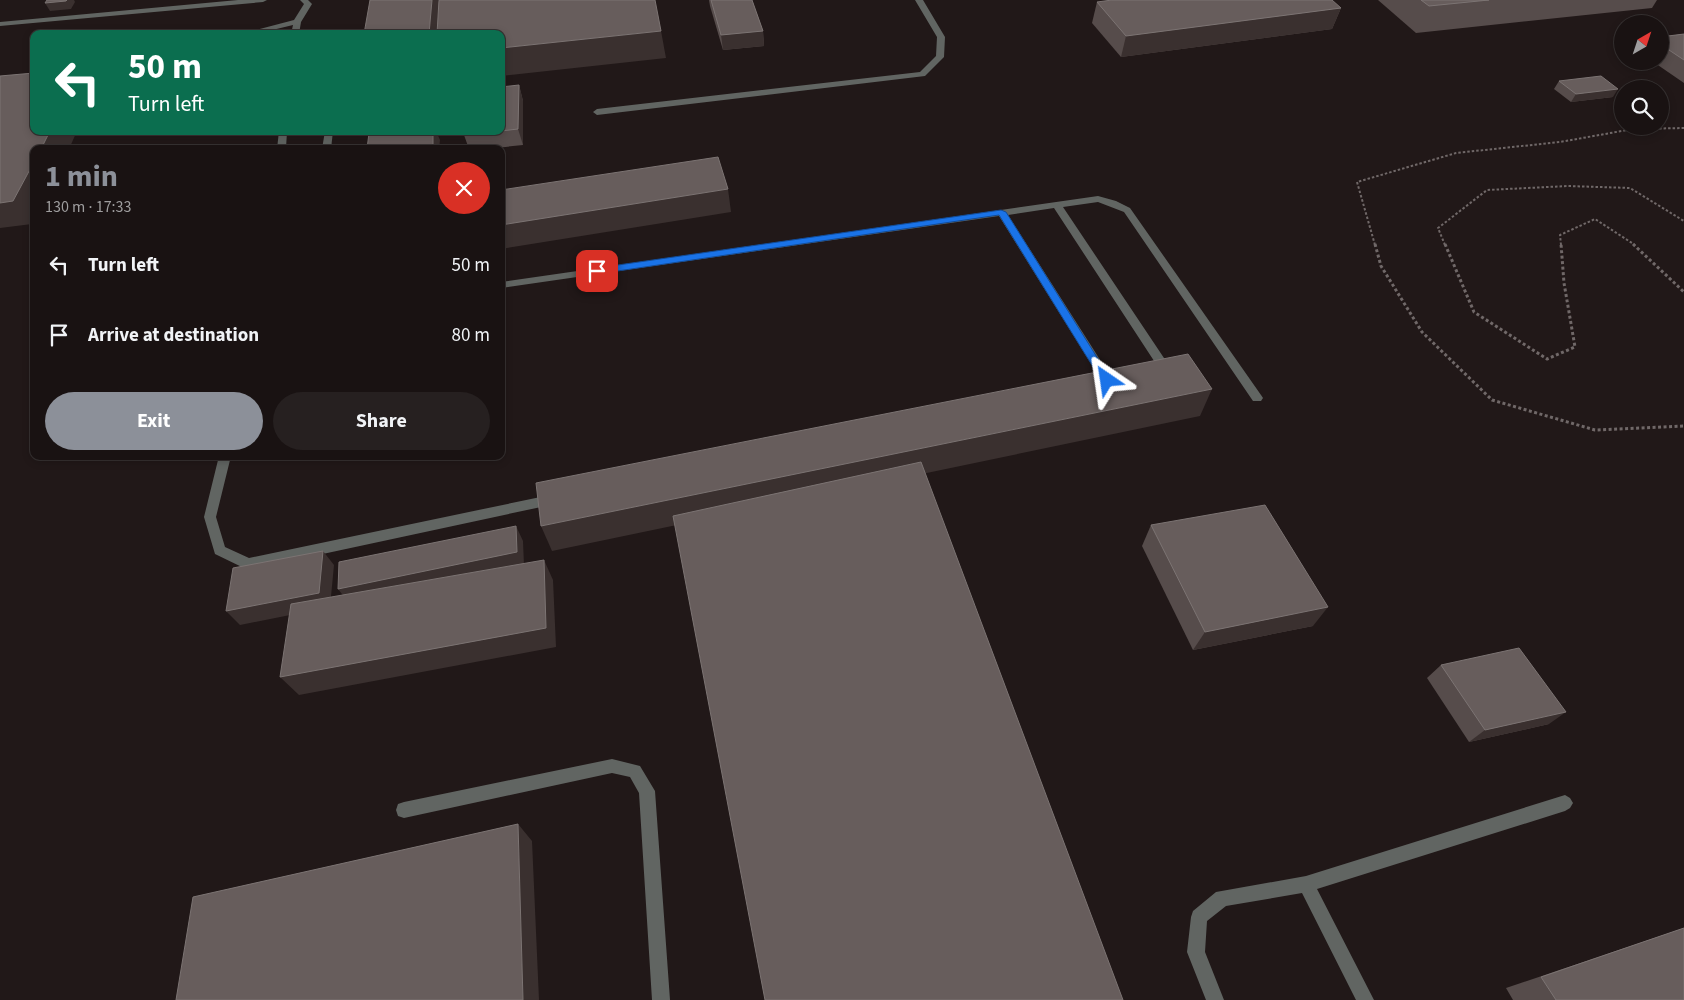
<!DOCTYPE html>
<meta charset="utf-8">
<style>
:root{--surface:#191212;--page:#262020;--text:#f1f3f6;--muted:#9f9e9f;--line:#373232;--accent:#8c9099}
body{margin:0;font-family:"Source Sans 3",sans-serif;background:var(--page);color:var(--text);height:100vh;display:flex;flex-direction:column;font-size:19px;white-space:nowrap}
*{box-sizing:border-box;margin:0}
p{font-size:16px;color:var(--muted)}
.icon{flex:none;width:28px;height:28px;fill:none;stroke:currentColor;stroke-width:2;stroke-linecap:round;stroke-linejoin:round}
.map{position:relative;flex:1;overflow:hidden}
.side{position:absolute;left:30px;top:145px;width:475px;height:315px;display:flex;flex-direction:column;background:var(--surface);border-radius:10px;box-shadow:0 2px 8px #0003,0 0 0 1px var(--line)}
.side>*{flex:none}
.guide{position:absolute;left:30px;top:30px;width:475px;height:105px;border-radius:10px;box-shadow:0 2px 8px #0003,0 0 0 1px var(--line);background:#0b6e4f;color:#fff;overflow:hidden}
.needle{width:32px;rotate:39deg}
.buttons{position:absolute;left:1614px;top:15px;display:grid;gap:10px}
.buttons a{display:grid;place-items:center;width:55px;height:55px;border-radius:50%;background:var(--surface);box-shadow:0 2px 8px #0003,0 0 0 1px var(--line);font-size:25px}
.pin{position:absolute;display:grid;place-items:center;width:42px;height:42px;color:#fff;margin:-21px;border-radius:10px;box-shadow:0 2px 8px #0006}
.me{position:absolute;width:55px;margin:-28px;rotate:328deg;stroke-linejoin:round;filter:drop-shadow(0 0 4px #0008)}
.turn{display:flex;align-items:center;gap:18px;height:105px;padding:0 15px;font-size:22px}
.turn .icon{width:65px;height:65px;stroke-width:2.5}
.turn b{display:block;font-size:35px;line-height:42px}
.round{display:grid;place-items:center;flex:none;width:52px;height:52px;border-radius:26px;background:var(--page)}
.overview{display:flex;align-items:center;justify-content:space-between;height:85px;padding:0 15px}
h1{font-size:30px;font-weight:700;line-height:38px;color:var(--accent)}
.primary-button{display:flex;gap:10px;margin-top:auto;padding:10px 15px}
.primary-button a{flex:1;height:58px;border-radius:30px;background:var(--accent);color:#fff;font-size:20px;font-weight:700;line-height:58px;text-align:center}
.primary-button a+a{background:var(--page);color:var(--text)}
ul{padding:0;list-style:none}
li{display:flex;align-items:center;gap:15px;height:70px;padding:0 15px}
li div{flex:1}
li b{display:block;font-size:19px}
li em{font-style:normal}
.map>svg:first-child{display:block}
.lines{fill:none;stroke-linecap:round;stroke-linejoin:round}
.path-far1{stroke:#706868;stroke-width:2;stroke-dasharray:2.5 2;stroke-linecap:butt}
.path{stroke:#706868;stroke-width:3;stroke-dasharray:3 2.5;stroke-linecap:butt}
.service{fill:#616562;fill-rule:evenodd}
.wall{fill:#564c4b}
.shaded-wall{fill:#3a302f}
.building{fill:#675d5c;stroke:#7c7473}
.route{fill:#1a73e8;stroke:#114b97}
</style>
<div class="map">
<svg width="1684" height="1000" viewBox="0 0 1684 1000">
<rect width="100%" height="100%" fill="#211818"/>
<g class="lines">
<g class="path-far1">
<polyline points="1375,245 1357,182 1456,153 1560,142 1633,129 1684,128"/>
<polyline points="1445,245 1438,228 1487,190 1568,186 1630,188 1684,221"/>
<polyline points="1561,245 1560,235 1595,219 1635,245"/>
</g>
<g class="path">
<polyline points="1375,244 1381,266 1422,332 1492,400 1595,430 1684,426"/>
<polyline points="1445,244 1474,312 1547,359 1575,347 1564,283 1561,244"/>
<polyline points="1633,244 1684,292"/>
</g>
<g class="service">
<polygon points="238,0 267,0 263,2 0,26 0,22"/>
<polygon points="300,0 308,0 312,4 301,22 299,34 291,34 293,25 256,34 241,34 294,20 304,4"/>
<polygon points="915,0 923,0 945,37 944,57 925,76 597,115 593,112 597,109 920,72 936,56 937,37"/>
<polygon points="279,131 287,131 286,149 277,149"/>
<polygon points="325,131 333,131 331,149 322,149"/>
<polygon points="1098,196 1116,201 1130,208 1261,395 1263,398 1261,401 1253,401 1124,212 1098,202 1063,207 1166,361 1168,364 1166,367 1158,367 1054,208 1008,215 1111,377 1113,380 1111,383 1103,383 999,216 501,288 501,282"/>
<polygon points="219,456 231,456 216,517 225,547 249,558 555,494 559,495 561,499 559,503 555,504 248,570 215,554 204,517"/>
<polygon points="612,759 640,766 655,791 670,1000 652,1000 639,793 630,777 612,773 404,818 398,816 396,810 398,804 404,802"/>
<polygon points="1565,795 1570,798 1573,803 1570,808 1565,811 1317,889 1374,1000 1356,1000 1302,893 1226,906 1207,921 1205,952 1224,1000 1206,1000 1187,952 1191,917 1193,911 1216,892 1306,876"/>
</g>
</g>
<g class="wall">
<polygon points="709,0 752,0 763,31 764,46 723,50 710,6"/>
<polygon points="1378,0 1657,0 1652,8 1416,33"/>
<polygon points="1097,2 1341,8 1332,29 1121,57 1092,23"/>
<polygon points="1684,34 1684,83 1652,61 1660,61 1660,37"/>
<polygon points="1559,81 1613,97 1571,102 1554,89"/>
<polygon points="519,85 523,101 523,145 486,149 469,149 464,135"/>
<polygon points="1151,525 1313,626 1193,650 1142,546"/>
<polygon points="1441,665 1549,724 1469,742 1427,678"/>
<polygon points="1684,928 1684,1000 1513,1000 1506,988"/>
</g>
<g class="shaded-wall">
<polygon points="67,0 74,0 75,2 71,9 50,11 45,3"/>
<polygon points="432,0 438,0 440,6 438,34 429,34"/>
<polygon points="1341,8 1332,29 1121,57 1126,36"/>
<polygon points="661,31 666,58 501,76 501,48"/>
<polygon points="763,31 764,46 723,50 721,35"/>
<polygon points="519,85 523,101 523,145 518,129"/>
<polygon points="1618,89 1613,97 1571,102 1576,94"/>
<polygon points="50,131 77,131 69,149 41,149"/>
<polygon points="433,131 436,131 440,140 439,149 433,149"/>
<polygon points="34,162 34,220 32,224 0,228 0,203"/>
<polygon points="728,189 731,212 501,249 501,225"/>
<polygon points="1212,389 1200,416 552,551 541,526"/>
<polygon points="516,526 523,541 524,566 349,603 338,589"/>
<polygon points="323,551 334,565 330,607 240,625 226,611"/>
<polygon points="544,560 553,580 556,647 299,695 280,677"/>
<polygon points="1328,607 1313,626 1193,650 1205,632"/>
<polygon points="1566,712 1549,724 1469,742 1485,730"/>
<polygon points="518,824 532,841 539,1000 523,1000"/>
</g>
<g class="building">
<polygon points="47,0 67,0 66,1 45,3"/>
<polygon points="370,0 432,0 429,34 364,34"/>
<polygon points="439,0 655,0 661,31 501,48 501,34 437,34"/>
<polygon points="711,0 752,0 763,31 721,35"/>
<polygon points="1112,0 1332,0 1341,8 1126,36 1097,2"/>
<polygon points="1421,0 1489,0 1429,6"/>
<polygon points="1684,34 1684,60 1660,44 1660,37"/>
<polygon points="34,73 34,131 50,131 41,149 34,149 34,162 13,201 0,203 0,76"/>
<polygon points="1601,76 1618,89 1576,94 1559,81"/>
<polygon points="519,85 518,129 501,131 501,87"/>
<polygon points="381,131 433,131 433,149 367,149 369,133"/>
<polygon points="464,131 498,131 464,135"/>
<polygon points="718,157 728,189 501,225 501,190"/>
<polygon points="1188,354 1212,389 541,526 536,483"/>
<polygon points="921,462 1123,1000 765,1000 673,516"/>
<polygon points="1265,505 1328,607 1205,632 1151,525"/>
<polygon points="516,526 517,552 338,589 339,562"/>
<polygon points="323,551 319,593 226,611 233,568"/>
<polygon points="544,560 546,628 280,677 291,604"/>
<polygon points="1519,648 1566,712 1485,730 1441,665"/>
<polygon points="518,824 523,1000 176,1000 193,897"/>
<polygon points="1684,928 1684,1000 1556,1000 1541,977"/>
</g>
<polygon class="route" points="1001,210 1006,212 1110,378 1112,380 1110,383 1103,383 999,215 597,274 592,271 597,268"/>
</svg>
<div class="buttons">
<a><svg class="needle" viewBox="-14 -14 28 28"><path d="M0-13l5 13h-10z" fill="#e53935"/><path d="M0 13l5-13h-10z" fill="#9f9e9f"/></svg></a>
<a><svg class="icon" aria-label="search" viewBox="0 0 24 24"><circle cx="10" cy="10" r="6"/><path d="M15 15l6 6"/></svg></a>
</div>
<div class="pin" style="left:597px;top:271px;background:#d93025"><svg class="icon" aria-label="arrive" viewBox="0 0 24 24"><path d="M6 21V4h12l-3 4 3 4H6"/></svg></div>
<svg class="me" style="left:1107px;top:380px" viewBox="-20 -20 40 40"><path d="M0-17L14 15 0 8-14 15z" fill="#1a73e8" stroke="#fff" stroke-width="4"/></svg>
<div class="guide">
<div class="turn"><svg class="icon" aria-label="left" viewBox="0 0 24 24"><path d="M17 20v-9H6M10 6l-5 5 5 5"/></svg><div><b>50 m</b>Turn left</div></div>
</div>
<section class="side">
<div class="overview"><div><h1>1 min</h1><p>130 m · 17:33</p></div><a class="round" style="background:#d93025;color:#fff"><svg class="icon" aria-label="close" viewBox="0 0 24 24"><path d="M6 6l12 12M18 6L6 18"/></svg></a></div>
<ul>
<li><svg class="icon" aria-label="left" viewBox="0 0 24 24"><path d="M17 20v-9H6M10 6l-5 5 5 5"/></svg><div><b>Turn left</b></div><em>50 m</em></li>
<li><svg class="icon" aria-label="arrive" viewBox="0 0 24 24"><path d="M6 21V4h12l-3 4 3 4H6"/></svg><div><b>Arrive at destination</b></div><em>80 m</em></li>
</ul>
<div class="primary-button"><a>Exit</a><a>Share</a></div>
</section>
</div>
